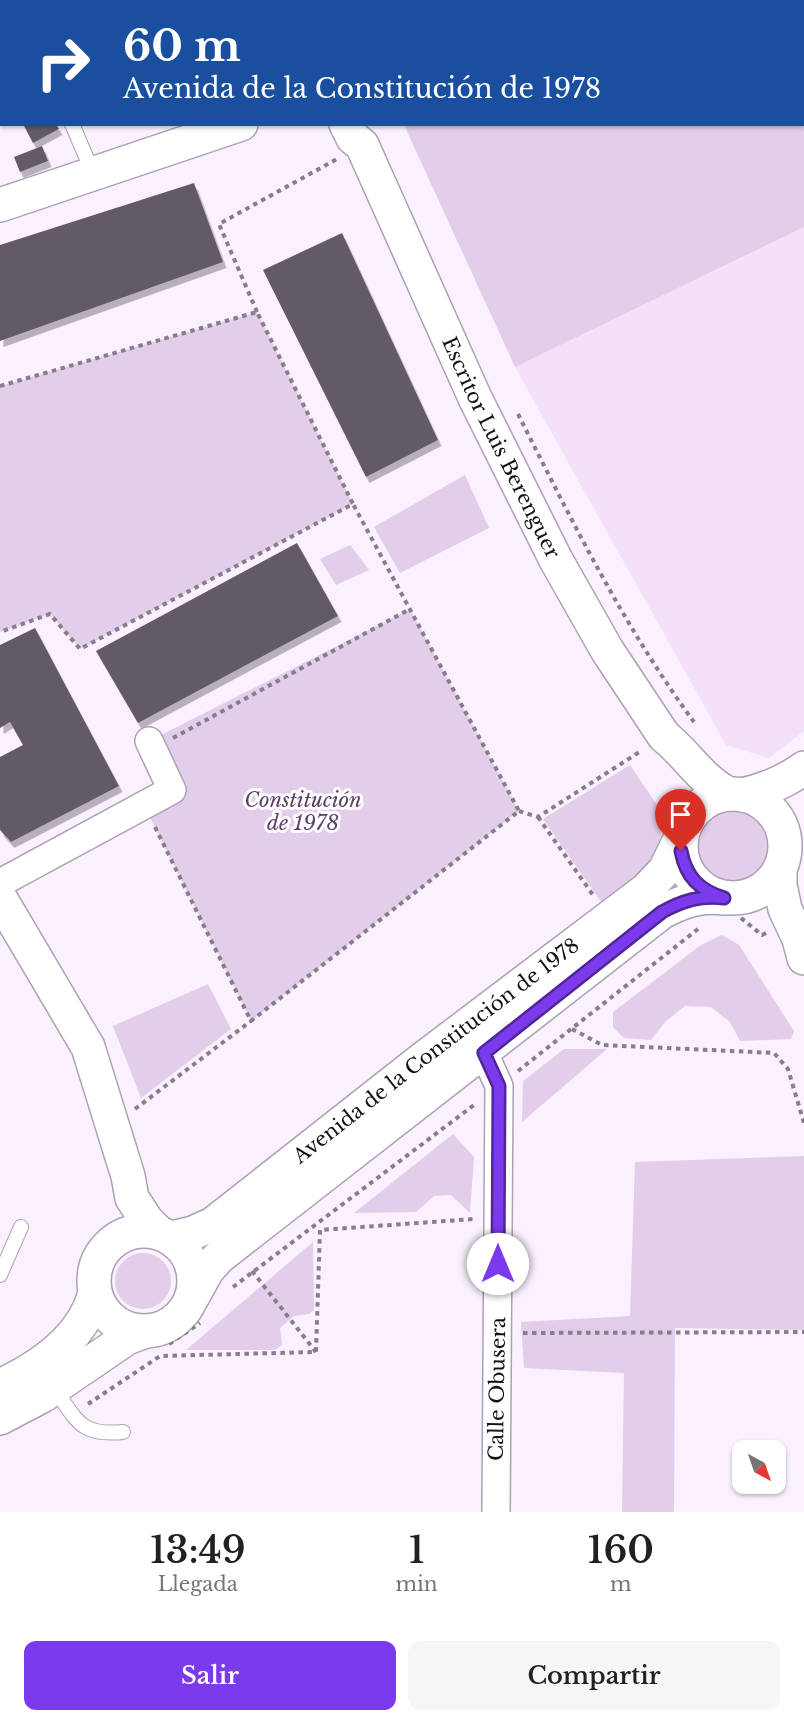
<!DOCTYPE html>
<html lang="es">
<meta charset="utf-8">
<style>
:root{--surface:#fff;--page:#f6f6f6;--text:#202124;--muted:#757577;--accent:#7c3aed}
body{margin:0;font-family:"Libre Baskerville",serif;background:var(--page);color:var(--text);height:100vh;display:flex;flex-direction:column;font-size:22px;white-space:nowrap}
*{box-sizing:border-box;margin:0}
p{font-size:20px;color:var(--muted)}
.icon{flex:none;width:33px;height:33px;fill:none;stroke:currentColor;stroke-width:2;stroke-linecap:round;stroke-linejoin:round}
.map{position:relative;height:1512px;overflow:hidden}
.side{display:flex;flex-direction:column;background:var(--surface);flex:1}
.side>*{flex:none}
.banner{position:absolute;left:0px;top:0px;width:804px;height:126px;box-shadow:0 2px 4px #0004;background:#1a4fa0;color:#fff;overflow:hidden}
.needle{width:39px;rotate:140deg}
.controls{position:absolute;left:732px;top:1440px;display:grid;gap:12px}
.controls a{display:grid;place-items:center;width:54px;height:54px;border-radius:12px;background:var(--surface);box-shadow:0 2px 4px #0004;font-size:30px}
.pin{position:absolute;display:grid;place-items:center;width:51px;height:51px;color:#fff;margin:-62px -26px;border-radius:50% 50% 50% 0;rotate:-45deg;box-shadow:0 0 6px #0007}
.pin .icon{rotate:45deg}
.me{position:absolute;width:66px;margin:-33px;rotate:0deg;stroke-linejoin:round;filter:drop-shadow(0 0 4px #0008)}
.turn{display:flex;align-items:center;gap:21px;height:126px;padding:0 24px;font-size:27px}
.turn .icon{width:78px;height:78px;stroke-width:2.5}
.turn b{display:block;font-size:42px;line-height:51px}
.eta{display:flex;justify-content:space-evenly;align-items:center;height:102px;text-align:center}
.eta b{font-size:36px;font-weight:600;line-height:42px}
.primary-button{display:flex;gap:12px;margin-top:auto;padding:12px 24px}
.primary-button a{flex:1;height:69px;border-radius:12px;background:var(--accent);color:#fff;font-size:24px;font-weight:600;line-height:69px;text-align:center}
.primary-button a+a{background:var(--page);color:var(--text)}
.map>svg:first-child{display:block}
.built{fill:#f2e1f8}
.green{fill:#e2cdea}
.building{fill:#645a68;filter:url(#shadow)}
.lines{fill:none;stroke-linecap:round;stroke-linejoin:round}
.lane-casing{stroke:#aca1b1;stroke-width:16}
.street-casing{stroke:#aca1b1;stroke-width:30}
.secondary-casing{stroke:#aca1b1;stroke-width:36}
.path{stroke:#867f89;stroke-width:4;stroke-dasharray:4.5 4.5;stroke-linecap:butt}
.lane{stroke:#fff;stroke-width:14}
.street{stroke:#fff;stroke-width:27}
.secondary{stroke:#fff;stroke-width:33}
.route-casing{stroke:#51269a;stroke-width:15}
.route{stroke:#7c3aed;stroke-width:10}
.labels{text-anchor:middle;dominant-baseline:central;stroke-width:6;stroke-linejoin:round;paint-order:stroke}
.street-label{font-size:20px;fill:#151117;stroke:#fff}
.park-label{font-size:20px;font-style:italic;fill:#5d3f68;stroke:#fff}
</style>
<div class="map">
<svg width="804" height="1512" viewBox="0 0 804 1512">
<defs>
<filter id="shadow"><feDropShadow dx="3.5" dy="6" stdDeviation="0" flood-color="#0004"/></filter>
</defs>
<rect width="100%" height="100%" fill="#faf0fe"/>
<polygon class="built" points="804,227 804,731 769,758 726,745 515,367"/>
<g class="green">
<polygon points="527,0 804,0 804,227 515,367 404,125 802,124 802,2 525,1"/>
<polygon points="257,312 353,504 80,649 50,614 0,632 0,386"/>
<polygon points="465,475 489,528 400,573 374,527"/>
<polygon points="350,545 369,570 336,585 320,559"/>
<polygon points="410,609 519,811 251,1021 144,805 172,790 149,741"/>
<polygon points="630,765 665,817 659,842 647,868 602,903 543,819"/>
<circle cx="733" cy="847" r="36"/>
<polygon points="722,935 739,945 794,1031 791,1039 740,1041 730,1022 711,1007 685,1006 665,1022 651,1040 624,1038 613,1027 613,1012 701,945"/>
<polygon points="208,984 231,1029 141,1098 113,1026"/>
<polygon points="564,1049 607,1049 522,1122 523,1081"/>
<polygon points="453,1134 474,1157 470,1213 451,1195 434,1196 416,1212 354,1213"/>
<polygon points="804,1156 804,1330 675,1328 674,1512 622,1512 624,1373 524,1368 521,1322 630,1316 635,1162"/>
<polygon points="313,1242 314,1310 309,1314 294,1316 280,1328 282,1345 275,1350 186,1350"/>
<circle cx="143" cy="1281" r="28"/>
</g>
<g class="building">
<polygon points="23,124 56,124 59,129 33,143"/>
<polygon points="42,146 48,161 20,172 14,157"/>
<polygon points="194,183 223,262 0,341 0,245"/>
<polygon points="342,233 438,440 366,477 263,270"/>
<polygon points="297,543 338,616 138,723 96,651"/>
<polygon points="35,628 119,786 11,842 0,830 0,757 23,745 10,722 0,728 0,645"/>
</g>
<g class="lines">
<defs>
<g id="lane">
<polyline points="1,0 2,2"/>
<polyline points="72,124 93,173"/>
<polyline points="0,1275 21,1227"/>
<path d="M54 1388C77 1420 79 1436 123 1432"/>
</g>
<g id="street">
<polyline points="0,883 172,790 149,741"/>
<polyline points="484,1053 499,1086 496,1512"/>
</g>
<g id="secondary">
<polyline points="307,0 307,2"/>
<polyline points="480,2 482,0"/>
<path id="s1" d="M346 124 353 138 362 145 475 398 556 560 607 650 664 736C688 755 699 778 728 794"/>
<polyline points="0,205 241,124"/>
<circle cx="733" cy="846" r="52"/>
<path d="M742 795C765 790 785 782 804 768"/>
<polyline points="780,868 780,885 785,909 799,939 804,958"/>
<polyline points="0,898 88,1047 128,1176 132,1198 147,1221 159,1233"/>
<circle cx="144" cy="1281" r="50"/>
<path id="s2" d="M171 1238 193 1233 213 1224 424 1058 646 890 665 870 681 837"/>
<path d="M193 1296 208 1269 219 1257 662 912C683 901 700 895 724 898"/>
<path d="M0 1386C41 1367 83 1339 95 1293"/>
<polyline points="0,1418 42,1396 127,1338 143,1332"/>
</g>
</defs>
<use href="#lane" class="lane-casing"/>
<use href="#street" class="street-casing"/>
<use href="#secondary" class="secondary-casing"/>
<g class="path">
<polyline points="346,0 346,2"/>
<polyline points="257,312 219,224 337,159"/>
<polyline points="0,386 257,312 353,504 80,649 50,614 0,632"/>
<path d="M518 414C571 519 624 627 694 722"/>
<polyline points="173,738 410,609"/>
<polyline points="519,811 538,817 641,751"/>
<polyline points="538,817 593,895"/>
<polyline points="155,827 251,1021 519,811 353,504"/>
<polyline points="741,918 762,935 766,933"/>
<polyline points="572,1029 602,1045 774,1053 788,1069 804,1123"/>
<polyline points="518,1071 698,929"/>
<polyline points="135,1109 251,1021"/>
<polyline points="252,1271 316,1352"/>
<polyline points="233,1287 474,1105"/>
<polyline points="523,1333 804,1332"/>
<polyline points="169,1344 200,1323"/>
<polyline points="88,1404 160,1356 316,1352 320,1230 474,1219"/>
</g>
<use href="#lane" class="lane"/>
<use href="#street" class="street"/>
<use href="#secondary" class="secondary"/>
</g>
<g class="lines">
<defs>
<path id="route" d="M498 1264 499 1086 484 1053 662 912C682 901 700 895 724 898 699 890 686 877 681 851"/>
</defs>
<use href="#route" class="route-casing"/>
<use href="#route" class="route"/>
</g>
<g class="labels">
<g class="street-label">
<text stroke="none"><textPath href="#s1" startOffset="360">Escritor Luis Berenguer</textPath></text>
<text stroke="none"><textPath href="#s2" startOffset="327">Avenida de la Constitución de 1978</textPath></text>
<text transform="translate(497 1389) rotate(-89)">Calle Obusera</text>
</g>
<g class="park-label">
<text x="303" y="800">Constitución<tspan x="303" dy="23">de 1978</tspan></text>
</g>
</g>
</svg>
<div class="controls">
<a><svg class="needle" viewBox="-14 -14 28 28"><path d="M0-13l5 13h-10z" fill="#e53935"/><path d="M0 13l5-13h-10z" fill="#757577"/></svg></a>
</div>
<div class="pin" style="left:681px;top:851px;background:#d93025"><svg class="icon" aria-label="arrive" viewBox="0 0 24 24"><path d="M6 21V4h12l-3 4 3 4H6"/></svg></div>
<svg class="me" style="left:498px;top:1264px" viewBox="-20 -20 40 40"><circle r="19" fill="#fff"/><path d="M0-13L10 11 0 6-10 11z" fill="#7c3aed"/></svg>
<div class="banner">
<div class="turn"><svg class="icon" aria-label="right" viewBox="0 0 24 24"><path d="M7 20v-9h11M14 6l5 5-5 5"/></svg><div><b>60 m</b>Avenida de la Constitución de 1978</div></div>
</div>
</div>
<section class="side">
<div class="eta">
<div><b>13:49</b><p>Llegada</p></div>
<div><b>1</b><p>min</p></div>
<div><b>160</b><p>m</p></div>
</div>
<div class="primary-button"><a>Salir</a><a>Compartir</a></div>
</section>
